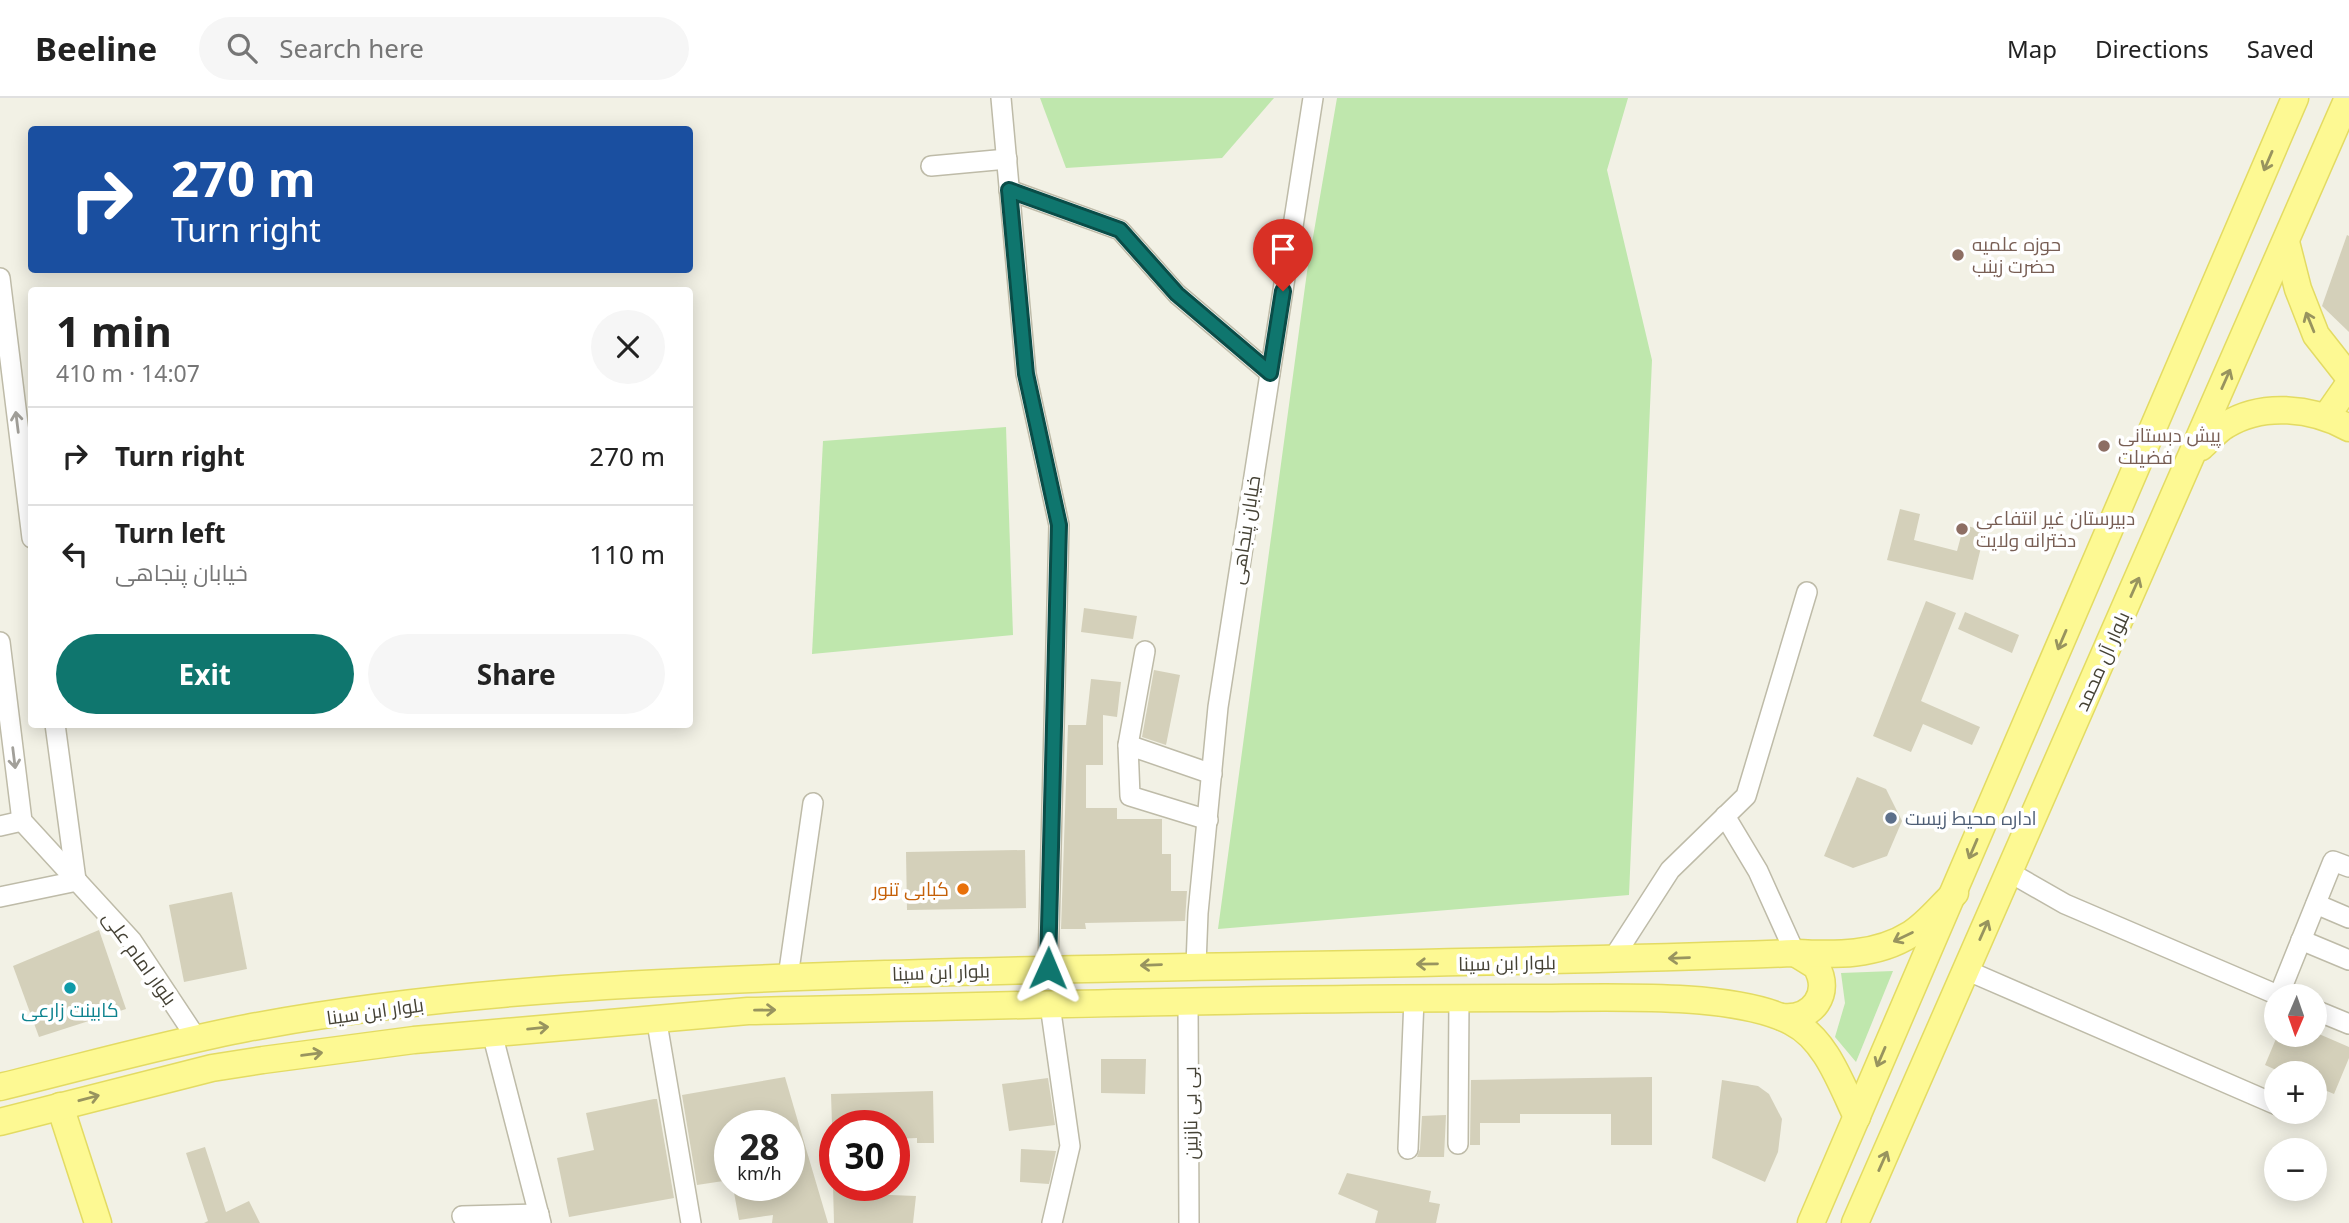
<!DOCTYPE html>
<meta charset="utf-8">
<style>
:root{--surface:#fff;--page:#f6f6f6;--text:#222;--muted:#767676;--line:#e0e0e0;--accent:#0f766e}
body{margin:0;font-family:"Noto Sans",Cairo,sans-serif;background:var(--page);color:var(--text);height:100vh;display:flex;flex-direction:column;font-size:26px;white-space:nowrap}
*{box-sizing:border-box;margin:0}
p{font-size:23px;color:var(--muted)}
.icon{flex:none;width:38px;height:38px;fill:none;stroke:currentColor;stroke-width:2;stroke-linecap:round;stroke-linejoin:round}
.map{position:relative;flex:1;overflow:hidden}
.side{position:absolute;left:28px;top:189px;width:665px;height:441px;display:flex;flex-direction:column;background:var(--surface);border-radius:7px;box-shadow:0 4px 18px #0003}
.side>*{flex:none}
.guide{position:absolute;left:28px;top:28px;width:665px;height:147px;border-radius:7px;box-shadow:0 4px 18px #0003;background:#1a4fa0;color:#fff;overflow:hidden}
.needle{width:46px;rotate:182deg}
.tools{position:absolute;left:2264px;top:886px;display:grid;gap:14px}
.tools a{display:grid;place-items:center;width:63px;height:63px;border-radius:50%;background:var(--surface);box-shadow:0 4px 18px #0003;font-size:35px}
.speed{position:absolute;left:714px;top:1012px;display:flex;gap:14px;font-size:35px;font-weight:700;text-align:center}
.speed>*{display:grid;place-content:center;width:91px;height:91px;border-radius:50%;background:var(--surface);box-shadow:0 4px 18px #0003;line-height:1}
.speed small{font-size:18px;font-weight:400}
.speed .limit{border:10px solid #d22;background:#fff;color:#111}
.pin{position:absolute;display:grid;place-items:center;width:60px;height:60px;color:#fff;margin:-72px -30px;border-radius:50% 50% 50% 0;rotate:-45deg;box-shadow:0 0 7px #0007}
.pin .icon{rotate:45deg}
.me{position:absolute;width:77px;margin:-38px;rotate:1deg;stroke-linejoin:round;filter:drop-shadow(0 0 5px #0008)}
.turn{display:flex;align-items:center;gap:24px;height:147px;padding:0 28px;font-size:32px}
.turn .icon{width:91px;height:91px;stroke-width:2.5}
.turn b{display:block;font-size:49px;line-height:60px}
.round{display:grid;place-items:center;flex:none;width:74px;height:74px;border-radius:37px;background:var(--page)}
.headline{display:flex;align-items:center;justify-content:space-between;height:119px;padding:0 28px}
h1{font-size:42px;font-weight:700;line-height:52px}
.action{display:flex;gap:14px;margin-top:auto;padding:14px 28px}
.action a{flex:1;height:80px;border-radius:42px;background:var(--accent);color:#fff;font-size:28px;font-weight:700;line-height:80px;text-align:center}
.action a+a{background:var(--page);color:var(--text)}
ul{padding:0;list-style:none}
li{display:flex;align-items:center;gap:21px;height:98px;padding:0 28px;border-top:2px solid var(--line)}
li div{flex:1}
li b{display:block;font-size:26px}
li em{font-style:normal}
header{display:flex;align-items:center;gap:42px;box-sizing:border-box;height:98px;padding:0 35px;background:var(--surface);border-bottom:2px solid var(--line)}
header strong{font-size:33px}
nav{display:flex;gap:38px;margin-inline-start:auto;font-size:24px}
.search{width:490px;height:63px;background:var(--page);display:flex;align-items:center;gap:18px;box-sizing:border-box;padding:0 24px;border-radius:38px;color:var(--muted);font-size:26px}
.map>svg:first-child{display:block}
.green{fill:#bfe7ad}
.building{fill:#d4d0ba}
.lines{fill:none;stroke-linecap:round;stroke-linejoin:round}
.minor-casing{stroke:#bebba8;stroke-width:22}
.major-casing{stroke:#e3db63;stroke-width:29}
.minor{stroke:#fff;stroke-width:19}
.major{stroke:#fdf993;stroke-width:26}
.oneway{stroke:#98945f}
.oneway2{stroke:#a2a09a}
.route-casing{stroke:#0a4d48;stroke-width:18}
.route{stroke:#0f766e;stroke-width:12}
.education-dot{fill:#8d6e63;stroke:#fff;stroke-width:2.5}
.service-dot{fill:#5c6f8a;stroke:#fff;stroke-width:2.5}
.food-dot{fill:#e8710a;stroke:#fff;stroke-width:2.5}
.culture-dot{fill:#0f9aa8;stroke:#fff;stroke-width:2.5}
.labels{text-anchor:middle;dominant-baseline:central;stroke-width:7;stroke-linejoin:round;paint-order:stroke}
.education-label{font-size:19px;fill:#785e54;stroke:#fff;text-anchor:start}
.street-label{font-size:19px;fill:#454235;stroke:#fff}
.service-label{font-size:19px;fill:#4e5e75;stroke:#fff;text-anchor:start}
.food-label{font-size:19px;fill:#c56008;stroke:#fff;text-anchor:end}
.culture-label{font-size:19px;fill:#0d838f;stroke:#fff}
</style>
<header>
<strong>Beeline</strong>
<div class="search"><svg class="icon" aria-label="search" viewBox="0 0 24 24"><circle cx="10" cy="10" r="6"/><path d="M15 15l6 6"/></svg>Search here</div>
<nav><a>Map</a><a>Directions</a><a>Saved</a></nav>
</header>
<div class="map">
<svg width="2349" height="1125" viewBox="0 0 2349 1125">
<rect width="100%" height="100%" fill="#f2f1e5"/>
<g class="green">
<polygon points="1040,0 1274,0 1222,60 1066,70"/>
<polygon points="1337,0 1628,0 1607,72 1652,262 1629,797 1218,831 1307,174"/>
<polygon points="1006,329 1013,537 812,556 823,343"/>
<polygon points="1893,873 1856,964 1835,939 1845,905 1841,875"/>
</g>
<g class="building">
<polygon points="2347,137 2349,138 2349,234 2322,208"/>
<polygon points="1900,411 1920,416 1914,442 1957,453 1964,427 1985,433 1973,482 1887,462"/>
<polygon points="1926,503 1956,515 1921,603 1980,629 1972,647 1923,626 1911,654 1873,638"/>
<polygon points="1084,510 1137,518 1133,541 1081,534"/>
<polygon points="1965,514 2019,537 2012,555 1958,531"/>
<polygon points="1154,572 1180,577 1166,647 1142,639"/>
<polygon points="1091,581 1121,584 1117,619 1103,617 1103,667 1086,667 1086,710 1117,710 1117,721 1162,721 1162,756 1171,756 1171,793 1187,793 1185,823 1085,825 1086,831 1061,831 1068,627 1086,627"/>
<polygon points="1857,679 1886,691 1902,723 1887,758 1853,770 1824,758"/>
<polygon points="1025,752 1026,810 907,812 906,754"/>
<polygon points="232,794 247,871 184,884 169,807"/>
<polygon points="99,832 126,911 39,939 13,868"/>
<polygon points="2278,936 2319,936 2349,949 2349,960 2334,996 2315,988 2315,975 2283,975 2265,967"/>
<polygon points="1101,961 1146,961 1145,996 1101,995"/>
<polygon points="785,979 799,1027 828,1125 772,1125 773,1117 739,1122 733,1089 789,1087 789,1027 730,1027 730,1082 697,1087 682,997"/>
<polygon points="1652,979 1652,1047 1611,1047 1611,1016 1520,1016 1520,1025 1480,1025 1480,1047 1470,1047 1471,982"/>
<polygon points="1048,980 1055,1027 1009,1033 1002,986"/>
<polygon points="1722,982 1758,988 1769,996 1782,1021 1778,1054 1765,1084 1712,1060"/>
<polygon points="933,993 934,1045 917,1045 917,1040 894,1041 894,1027 832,1027 831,996"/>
<polygon points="654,1001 657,1001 674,1100 569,1119 557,1060 594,1052 586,1015"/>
<polygon points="1446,1017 1444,1059 1417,1059 1420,1051 1422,1018"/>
<polygon points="205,1049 226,1114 249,1103 260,1125 204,1125 208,1123 186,1055"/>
<polygon points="1021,1051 1056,1053 1049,1086 1020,1084"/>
<polygon points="1347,1075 1431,1093 1429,1104 1440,1106 1436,1125 1375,1125 1378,1113 1338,1096"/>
<polygon points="833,1087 865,1087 865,1096 916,1098 913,1125 834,1125"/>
</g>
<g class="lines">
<defs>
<g id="minor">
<polyline points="1001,0 1026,276 1059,427 1048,870"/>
<polyline points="931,68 1007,61"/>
<polyline points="1009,92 1120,132 1177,196 1270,275"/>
<polyline points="0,180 32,440"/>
<polyline points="0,544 22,723 132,843 197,941"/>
<polyline points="55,626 76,782"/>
<polyline points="1128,647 1145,553"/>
<polyline points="1725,718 1758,773 1795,855"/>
<polyline points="1208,722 1130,698 1128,647 1212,676"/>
<polyline points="0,728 22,723"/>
<polyline points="2009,774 2065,806 2280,898"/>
<polyline points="0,799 77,783"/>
<polyline points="2316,806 2349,820"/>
<polyline points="2301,842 2349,862"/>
<polyline points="1612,862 1670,772 1746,698 1807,494"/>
<polyline points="1196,867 1198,815 1218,609 1313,0"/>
<polyline points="1966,872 2277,1007"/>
<polyline points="788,879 813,705"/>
<polyline points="2279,897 2333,763 2349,769"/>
<polyline points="1188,905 1189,1125"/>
<polyline points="1050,907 1070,1048 1052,1125"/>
<polyline points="2315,912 2349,926"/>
<polyline points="656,919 691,1125"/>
<polyline points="492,935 541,1125"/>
<polyline points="1458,1046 1459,900"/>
<polyline points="1408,1051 1414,901"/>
<polyline points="462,1118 539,1116"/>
</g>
<g id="major">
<polyline points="2286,144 2298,191 2316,237 2349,279"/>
<polyline points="2326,319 2349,286"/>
<path d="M2201 349C2209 342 2217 332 2226 327 2263 304 2313 310 2349 330"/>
<path d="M1782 919C1813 922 1832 895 1816 868L1795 855"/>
<path d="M0 989C82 969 164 946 247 930 458 890 675 883 888 876 1191 866 1493 867 1795 855 1836 857 1876 858 1911 836 1927 826 1941 808 1955 795"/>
<polyline points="60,1008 98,1125"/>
<path d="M0 1024 212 970 263 962 414 942 748 913C1003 908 1259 900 1514 900 1587 901 1730 891 1792 924 1826 941 1841 986 1857 1019"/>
<polyline points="1811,1125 2295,0"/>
<polyline points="1855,1125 2348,0"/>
</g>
</defs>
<use href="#minor" class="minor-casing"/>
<use href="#major" class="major-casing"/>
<use href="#minor" class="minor"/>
<use href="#major" class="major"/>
</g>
<defs><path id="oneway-shaft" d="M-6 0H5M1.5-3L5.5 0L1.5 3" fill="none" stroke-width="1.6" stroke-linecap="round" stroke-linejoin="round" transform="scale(1.75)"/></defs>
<g class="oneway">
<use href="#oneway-shaft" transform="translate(2268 63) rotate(113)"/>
<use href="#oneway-shaft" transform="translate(2310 224) rotate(-112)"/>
<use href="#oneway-shaft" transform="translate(2226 281) rotate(-66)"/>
<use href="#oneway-shaft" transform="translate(2135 489) rotate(-66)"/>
<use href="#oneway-shaft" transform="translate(2062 542) rotate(113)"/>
<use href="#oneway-shaft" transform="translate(1973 751) rotate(113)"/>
<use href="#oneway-shaft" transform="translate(1984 832) rotate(-66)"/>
<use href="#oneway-shaft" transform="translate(1903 839) rotate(154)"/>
<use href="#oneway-shaft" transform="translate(1679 860) rotate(178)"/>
<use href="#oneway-shaft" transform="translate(1427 866) rotate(179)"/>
<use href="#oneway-shaft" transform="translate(1151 867) rotate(178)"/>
<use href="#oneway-shaft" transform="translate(765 912) rotate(-1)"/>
<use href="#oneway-shaft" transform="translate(538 930) rotate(-6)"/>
<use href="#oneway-shaft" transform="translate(312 956) rotate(-8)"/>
<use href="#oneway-shaft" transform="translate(1881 959) rotate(113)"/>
<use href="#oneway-shaft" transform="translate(89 1000) rotate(-15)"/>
<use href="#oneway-shaft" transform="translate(1883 1063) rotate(-66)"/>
</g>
<g class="oneway2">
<use href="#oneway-shaft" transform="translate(17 324) rotate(-97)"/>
<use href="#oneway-shaft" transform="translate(14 660) rotate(83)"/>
</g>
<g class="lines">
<defs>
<polyline id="route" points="1048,870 1059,427 1026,276 1009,92 1120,132 1177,196 1270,275 1283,193"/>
</defs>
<use href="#route" class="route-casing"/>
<use href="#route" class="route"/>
</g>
<g class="education-dot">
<circle cx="1958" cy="157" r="7"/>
<circle cx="2104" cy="348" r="7"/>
<circle cx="1962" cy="431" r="7"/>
</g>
<circle class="service-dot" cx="1891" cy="720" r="7"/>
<circle class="food-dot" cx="963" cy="791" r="7"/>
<circle class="culture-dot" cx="70" cy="890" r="7"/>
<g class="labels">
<g class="education-label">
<text x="1972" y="146">حوزه علمیه<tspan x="1972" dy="22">حضرت زینب</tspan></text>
<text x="2118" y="337">پیش دبستانی<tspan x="2118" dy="22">فضیلت</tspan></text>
<text x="1976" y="420">دبیرستان غیر انتفاعی<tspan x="1976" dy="22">دخترانه ولایت</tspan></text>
</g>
<g class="street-label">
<text transform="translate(1245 432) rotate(-81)">خیابان پنجاهی</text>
<text transform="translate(2102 563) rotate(-66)">بلوار آل محمد</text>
<text transform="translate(140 860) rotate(54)">بلوار امام علی</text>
<text transform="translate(1507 865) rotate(-1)">بلوار ابن سینا</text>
<text transform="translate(941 874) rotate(-2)">بلوار ابن سینا</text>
<text transform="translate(375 913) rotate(-8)">بلوار ابن سینا</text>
<text transform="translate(1190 1015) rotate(-91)">بی بی نازنین</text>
</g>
<g class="service-label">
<text x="1905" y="720">اداره محیط زیست</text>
</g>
<g class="food-label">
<text x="949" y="791">کبابی تنور</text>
</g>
<g class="culture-label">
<text x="70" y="912">کابینت زارعی</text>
</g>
</g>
</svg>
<div class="tools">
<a><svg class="needle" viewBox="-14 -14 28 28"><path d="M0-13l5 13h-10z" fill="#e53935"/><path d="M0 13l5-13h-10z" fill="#767676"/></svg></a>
<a>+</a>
<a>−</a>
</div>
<div class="speed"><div>28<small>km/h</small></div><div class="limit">30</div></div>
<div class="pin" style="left:1283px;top:193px;background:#d93025"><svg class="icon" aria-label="arrive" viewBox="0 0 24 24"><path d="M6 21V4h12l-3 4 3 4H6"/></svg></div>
<svg class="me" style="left:1048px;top:870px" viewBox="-20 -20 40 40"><path d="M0-17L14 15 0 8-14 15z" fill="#0f766e" stroke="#fff" stroke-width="4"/></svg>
<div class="guide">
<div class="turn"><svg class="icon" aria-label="right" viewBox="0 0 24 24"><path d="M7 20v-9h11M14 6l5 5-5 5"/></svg><div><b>270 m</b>Turn right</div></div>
</div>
<section class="side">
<div class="headline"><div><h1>1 min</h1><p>410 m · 14:07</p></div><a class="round"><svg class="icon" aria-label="close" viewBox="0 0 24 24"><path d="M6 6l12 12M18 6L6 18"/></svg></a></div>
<ul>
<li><svg class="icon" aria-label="right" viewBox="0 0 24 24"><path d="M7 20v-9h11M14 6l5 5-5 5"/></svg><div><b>Turn right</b></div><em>270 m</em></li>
<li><svg class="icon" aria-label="left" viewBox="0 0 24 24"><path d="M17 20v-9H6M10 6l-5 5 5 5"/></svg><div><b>Turn left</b><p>خیابان پنجاهی</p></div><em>110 m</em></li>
</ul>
<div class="action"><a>Exit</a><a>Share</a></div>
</section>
</div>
